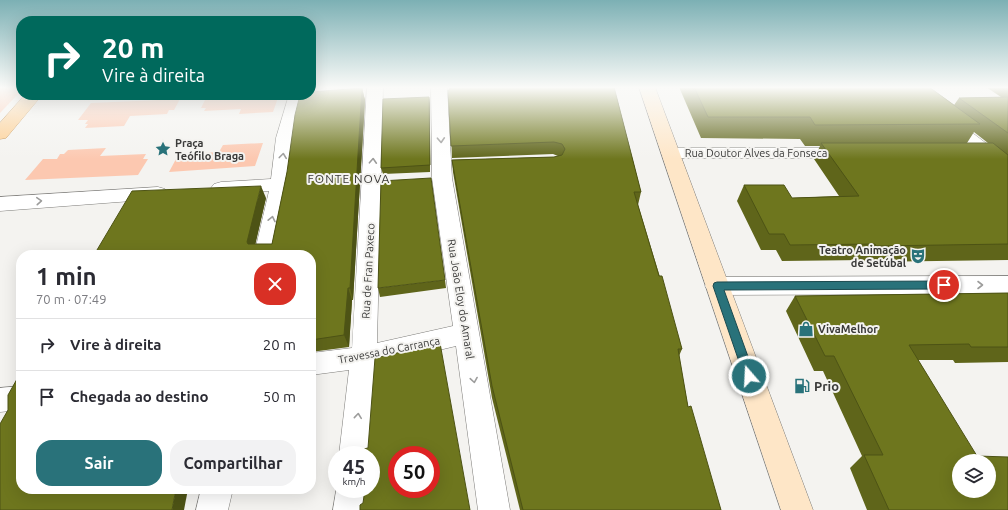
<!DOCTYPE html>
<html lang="pt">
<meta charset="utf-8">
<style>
:root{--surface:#fff;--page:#f2f2f3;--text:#2b2b33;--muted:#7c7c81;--line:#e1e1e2;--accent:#29727a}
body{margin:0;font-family:Ubuntu,sans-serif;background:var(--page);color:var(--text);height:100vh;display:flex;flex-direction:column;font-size:15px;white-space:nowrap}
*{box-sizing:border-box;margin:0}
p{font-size:13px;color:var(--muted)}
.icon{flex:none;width:22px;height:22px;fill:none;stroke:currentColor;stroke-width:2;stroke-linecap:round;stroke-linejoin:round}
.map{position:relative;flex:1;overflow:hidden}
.side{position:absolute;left:16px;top:250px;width:300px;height:244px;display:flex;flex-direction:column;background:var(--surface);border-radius:16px;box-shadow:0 4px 16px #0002}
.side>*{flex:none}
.guide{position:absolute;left:16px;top:16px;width:300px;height:84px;border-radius:16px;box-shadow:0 4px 16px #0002;background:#00695c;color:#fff;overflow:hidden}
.buttons{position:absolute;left:952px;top:454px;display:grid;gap:8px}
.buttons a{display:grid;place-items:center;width:44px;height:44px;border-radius:50%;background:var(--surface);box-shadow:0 4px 16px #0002;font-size:20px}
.speed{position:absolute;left:328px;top:446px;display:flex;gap:8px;font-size:20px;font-weight:700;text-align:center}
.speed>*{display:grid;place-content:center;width:52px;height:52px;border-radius:50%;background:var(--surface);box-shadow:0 4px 16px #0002;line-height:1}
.speed small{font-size:10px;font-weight:400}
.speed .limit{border:6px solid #d22;background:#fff;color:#111}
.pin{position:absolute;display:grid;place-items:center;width:34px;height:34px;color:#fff;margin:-17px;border:2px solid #fff;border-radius:50%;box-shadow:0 1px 4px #0007}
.me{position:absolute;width:44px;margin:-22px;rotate:341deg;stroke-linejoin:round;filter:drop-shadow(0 0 3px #0008)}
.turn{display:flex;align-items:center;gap:14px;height:84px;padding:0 20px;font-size:18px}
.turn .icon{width:52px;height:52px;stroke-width:2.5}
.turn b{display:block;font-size:28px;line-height:34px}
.round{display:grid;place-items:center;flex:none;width:42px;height:42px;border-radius:16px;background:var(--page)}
.head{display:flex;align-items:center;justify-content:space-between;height:68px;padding:0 20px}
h1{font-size:24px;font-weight:600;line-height:30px}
.primary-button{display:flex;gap:8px;margin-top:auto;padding:8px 20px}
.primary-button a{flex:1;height:46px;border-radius:16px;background:var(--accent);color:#fff;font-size:16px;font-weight:600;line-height:46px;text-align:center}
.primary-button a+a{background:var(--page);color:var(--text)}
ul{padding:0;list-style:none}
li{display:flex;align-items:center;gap:12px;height:52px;padding:0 20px;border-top:1px solid var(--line)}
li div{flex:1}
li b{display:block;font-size:15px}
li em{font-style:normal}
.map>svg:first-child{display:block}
.green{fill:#fcc8b0}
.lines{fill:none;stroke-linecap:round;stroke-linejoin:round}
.street-casing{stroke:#7d7c79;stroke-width:1}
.secondary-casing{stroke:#7d7c79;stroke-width:1}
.primary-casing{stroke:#b88440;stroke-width:1}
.street{fill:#fff;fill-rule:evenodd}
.secondary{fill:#fee6c7;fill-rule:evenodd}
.primary{fill:#fdcd8f;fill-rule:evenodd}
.wall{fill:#5f651a;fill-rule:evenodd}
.shaded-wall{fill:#4d5315}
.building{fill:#6e761e;stroke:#4d5315;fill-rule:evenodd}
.oneway{stroke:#9d9d9c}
.route{fill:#29727a;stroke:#1b4a4f}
.labels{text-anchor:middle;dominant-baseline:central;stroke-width:4;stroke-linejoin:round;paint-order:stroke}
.poi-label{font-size:11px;font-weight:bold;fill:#3b3b3a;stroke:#f4f3f0;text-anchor:start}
.street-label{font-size:11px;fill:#3b3b3a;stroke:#f4f3f0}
.neighbourhood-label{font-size:12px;letter-spacing:1px;fill:#383735;stroke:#f4f3f0}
.near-poi-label{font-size:13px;font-weight:bold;fill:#3b3b3a;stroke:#f4f3f0;text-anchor:start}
</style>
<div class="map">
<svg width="1008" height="510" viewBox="0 0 1008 510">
<rect width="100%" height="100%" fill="#f4f3f0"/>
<g class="green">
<polygon points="0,87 21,87 21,91 0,113"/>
<polygon points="259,95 279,95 273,112 239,114 241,109 204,111 206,108 201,108 206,98"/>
<polygon points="180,99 174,110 169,110 167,114 130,116 124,126 85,128 88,124 85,124 88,120 78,120 91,103"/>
<polygon points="263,143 255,166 169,172 176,159 181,159 184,154 219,152 223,145"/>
<polygon points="106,148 100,156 146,154 143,159 148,159 138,175 25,180 43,159 57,159 60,154 64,154 68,150"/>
</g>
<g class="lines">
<defs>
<g id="street">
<polygon points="367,87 383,87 377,343 453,326 432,178 431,87 447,87 452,178 510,510 478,510 456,346 376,365 369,455 339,455 349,370 311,375 311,353 352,348"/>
<polygon points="893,87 912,87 1008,160 1008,175 1001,173"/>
<polygon points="289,95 305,95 294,138 290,184 276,255 254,255 269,191 221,194 214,192 211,188 214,184 221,182 271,179 276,138"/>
<polygon points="670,148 847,148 853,149 856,153 853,157 847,158 670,158 664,157 661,153 664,149"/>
<polygon points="158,187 165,189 168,193 165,197 158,199 0,211 0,197"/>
<polygon points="1008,276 1008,294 717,295 709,292 705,286 709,280 717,277"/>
<polygon points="21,386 21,410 0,412 0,388"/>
<polygon points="337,485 337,489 367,489 365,510 333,510"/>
<polygon points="201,489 233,489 228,510 196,510"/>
</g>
<polygon id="secondary" points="639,87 655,87 813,510 781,510"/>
<polygon id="primary" points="25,95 42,95 6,138 0,139 0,123"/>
</defs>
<use href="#street" class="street-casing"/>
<use href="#secondary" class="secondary-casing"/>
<use href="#primary" class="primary-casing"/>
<use href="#street" class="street"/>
<use href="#secondary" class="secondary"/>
<use href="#primary" class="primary"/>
</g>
<g class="wall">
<polygon points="449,87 614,87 641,192 638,205 682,349 679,356 688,407 721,510 520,510 492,398 453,172 452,160 554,157 558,156 553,154 452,158"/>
<path d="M679 87H929L954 105 959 98 1001 97 986 87H1008V260L865 262 864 260 782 261 776 250H761L737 201 744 185 792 198 839 196 814 159 820 146H805L800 139 701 138ZM974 132 988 143H967Z"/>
<polygon points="362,88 365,100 353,300 352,300 349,347 311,352 311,255 94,255 266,198 255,244 272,244 287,172"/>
<polygon points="429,97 430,104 430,172 383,174 381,168"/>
<polygon points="445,280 446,288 380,297 378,288"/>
<polygon points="1008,293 1008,362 955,363 953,360 918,360 1008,510 867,510 850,468 862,456 823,371 814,371 786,311 795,296"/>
</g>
<g class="shaded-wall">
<polygon points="362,88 365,100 353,300 350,288"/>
<polygon points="429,97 430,104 430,172 430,165"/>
<polygon points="261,186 266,198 253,255 247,242"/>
<polygon points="348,288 352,300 349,347 344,335"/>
<polygon points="176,489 188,489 184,510 172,510"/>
</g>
<g class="building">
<polygon points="450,87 614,87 641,192 634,192 659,276 662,276 682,349 678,349 688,407 691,406 721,510 523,510 492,386 452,160 554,157 562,155 565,149 562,144 554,142 451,146 448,90 450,90"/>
<polygon points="694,87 929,87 980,124 815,125 810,117 708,117"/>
<polygon points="362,88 350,288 348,288 344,335 311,340 311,255 94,255 132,191 261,186 247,242 248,244 272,244 287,172 295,115 300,95 311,95 311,92"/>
<polygon points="429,97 430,165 381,168 383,99"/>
<polygon points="1008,97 1008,133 959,98"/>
<polygon points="821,143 993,143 1008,155 1008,244 876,246 875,244 790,245 784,234 769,234 744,185 784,185 792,198 859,196"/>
<polygon points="431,178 445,280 378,288 381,181"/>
<path d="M1008 293V347H971L969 344 909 345 977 456 1008 457V510H889L864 455H883L834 356H825L795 296ZM959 461H989V491H959Z"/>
<path d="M440 343 470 510H360V505L363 503 365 489H371V455H362L363 449 368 448 375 358ZM397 455H431V489H397Z"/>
<polygon points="21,372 21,489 176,489 172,510 0,510 0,424 8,410 8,395"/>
</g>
<defs><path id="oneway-chevron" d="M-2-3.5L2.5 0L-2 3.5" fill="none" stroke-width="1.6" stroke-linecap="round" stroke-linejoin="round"/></defs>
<g class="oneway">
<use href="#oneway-chevron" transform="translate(441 140) rotate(87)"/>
<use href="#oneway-chevron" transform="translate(283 156) rotate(-83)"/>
<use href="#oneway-chevron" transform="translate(373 161) rotate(-87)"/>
<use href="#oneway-chevron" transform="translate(39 201) rotate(-4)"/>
<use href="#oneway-chevron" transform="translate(272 219) rotate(-78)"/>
<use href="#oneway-chevron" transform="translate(980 285)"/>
<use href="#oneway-chevron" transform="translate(474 380) rotate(81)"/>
<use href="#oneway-chevron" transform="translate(358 416) rotate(-84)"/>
</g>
<linearGradient id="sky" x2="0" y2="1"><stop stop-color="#7cb0b4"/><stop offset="0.55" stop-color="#fafaf8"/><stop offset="1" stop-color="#fafaf8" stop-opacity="0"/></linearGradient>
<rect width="1008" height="159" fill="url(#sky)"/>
<polygon class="route" points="944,281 949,285 944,289 724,290 755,376 753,379 749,380 745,379 744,376 713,286 714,283 717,282"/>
<defs>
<symbol id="sight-bare" viewBox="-9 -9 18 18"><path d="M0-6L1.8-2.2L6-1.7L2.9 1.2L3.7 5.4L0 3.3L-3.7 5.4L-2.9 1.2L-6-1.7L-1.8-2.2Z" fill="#29727a" stroke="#f4f3f0" stroke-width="2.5" paint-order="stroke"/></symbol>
<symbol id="theatre-bare" viewBox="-9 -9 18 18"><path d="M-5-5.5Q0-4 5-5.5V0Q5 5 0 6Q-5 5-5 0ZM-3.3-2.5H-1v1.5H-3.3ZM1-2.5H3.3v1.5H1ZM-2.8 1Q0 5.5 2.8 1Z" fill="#29727a" stroke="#f4f3f0" stroke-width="2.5" paint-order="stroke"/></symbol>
<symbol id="shop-bare" viewBox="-9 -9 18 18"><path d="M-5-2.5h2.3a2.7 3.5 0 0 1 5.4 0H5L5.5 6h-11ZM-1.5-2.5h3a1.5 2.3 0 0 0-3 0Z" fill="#29727a" stroke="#f4f3f0" stroke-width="2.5" paint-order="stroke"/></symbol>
<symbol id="fuel-bare" viewBox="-9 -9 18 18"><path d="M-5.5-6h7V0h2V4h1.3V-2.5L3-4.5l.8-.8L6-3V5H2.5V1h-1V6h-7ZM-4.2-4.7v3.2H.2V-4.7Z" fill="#29727a" stroke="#f4f3f0" stroke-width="2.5" paint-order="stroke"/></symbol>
</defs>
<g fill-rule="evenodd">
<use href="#sight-bare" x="152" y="138" width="22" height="22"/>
<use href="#theatre-bare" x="907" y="245" width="22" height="22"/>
<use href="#shop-bare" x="795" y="318" width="22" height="22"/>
<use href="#fuel-bare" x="791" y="375" width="22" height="22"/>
</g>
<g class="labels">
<g class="poi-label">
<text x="175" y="143">Praça<tspan x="175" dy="13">Teófilo Braga</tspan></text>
<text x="906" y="250" text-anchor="end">Teatro Animação<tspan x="906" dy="13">de Setúbal</tspan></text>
<text x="818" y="329">VivaMelhor</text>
</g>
<g class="street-label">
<text x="756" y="153">Rua Doutor Alves da Fonseca</text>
<text transform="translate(368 271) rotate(-87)">Rua de Fran Paxeco</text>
<text transform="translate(461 299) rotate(81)">Rua João Eloy do Amaral</text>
<text transform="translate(389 350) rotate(-11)">Travessa do Carrança</text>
</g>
<g class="neighbourhood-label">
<text x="349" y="178">FONTE NOVA</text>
</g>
<g class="near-poi-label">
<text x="814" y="386">Prio</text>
</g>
</g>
</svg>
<div class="buttons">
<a><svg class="icon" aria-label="layers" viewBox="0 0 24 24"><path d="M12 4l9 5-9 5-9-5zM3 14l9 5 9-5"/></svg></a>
</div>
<div class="speed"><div>45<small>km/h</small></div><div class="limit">50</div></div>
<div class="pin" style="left:944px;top:285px;background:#d93025"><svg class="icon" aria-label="arrive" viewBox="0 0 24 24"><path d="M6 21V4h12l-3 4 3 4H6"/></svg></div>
<svg class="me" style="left:749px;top:376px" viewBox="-20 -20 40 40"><circle r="17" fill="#29727a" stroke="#fff" stroke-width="3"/><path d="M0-11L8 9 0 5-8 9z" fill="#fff"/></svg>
<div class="guide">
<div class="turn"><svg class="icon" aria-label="right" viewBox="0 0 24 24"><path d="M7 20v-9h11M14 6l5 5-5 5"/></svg><div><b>20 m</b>Vire à direita</div></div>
</div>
<section class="side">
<div class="head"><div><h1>1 min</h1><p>70 m · 07:49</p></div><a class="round" style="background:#d93025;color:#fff"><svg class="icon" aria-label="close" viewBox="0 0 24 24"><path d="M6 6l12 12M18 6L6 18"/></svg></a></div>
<ul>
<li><svg class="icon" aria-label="right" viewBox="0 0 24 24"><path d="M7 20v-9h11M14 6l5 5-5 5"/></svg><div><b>Vire à direita</b></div><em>20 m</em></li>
<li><svg class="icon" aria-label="arrive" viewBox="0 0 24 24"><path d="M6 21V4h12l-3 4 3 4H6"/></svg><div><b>Chegada ao destino</b></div><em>50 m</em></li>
</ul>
<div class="primary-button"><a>Sair</a><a>Compartilhar</a></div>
</section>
</div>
